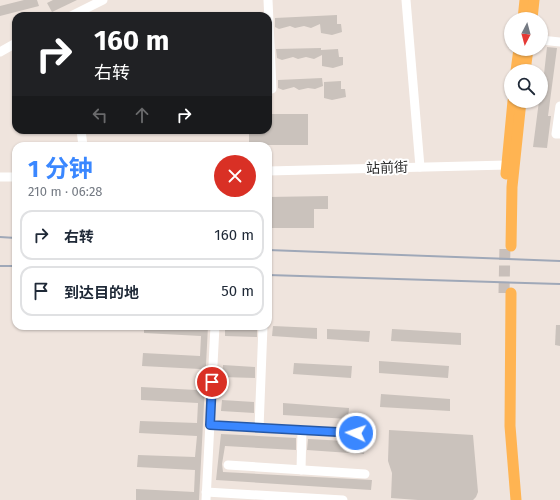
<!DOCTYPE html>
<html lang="zh">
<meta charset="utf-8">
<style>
:root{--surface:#fff;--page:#f2f2f3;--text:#1f2937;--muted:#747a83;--line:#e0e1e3;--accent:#3a87ff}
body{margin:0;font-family:"Fira Sans","Noto Sans SC",sans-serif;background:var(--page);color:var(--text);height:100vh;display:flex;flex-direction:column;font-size:15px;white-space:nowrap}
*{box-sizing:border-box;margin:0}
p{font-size:13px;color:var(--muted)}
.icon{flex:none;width:22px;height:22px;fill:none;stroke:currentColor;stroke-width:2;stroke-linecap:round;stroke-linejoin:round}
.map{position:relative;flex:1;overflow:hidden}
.panel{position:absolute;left:12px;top:142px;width:260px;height:188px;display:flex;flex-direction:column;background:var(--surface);border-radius:12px;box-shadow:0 1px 3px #0004}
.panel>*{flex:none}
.banner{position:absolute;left:12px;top:12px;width:260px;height:122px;border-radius:12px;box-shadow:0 1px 3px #0004;background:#202124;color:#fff;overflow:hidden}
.needle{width:26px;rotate:186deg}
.buttons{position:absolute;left:504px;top:12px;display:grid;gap:8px}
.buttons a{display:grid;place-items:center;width:44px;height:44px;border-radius:50%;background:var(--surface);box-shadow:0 1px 3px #0004;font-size:20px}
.pin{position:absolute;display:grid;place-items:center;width:34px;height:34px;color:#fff;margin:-17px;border:2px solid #fff;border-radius:50%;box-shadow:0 1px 4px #0007}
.me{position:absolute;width:44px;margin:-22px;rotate:273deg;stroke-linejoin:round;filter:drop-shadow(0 0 3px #0008)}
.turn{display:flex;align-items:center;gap:14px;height:84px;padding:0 16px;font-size:18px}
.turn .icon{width:52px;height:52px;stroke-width:2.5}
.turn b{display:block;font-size:28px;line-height:34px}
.lanes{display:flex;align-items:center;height:38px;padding:0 16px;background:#0003;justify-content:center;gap:20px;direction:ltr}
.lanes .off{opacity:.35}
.round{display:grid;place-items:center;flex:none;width:42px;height:42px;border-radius:21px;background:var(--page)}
.overview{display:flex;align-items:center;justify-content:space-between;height:68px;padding:0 16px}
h1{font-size:24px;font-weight:700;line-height:30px;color:var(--accent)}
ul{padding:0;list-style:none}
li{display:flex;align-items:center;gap:12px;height:50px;margin:0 8px 6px;padding:0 8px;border:2px solid var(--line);border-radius:12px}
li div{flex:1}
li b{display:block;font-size:15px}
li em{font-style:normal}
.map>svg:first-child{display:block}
.building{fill:#cac2bc}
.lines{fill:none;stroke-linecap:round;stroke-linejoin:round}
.major-tunnel{stroke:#c8bfba;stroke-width:11;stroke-dasharray:11 5.5;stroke-linecap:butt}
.minor{stroke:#fff;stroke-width:9}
.major{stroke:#ffb452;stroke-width:11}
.rail{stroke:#9fa8b8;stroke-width:2}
.route-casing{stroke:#2658a6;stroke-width:10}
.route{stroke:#3a87ff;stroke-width:7}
.labels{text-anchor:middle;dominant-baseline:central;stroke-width:4;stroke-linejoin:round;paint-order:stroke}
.street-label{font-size:14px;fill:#2c2c2c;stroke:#fff}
</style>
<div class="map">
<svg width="560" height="500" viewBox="0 0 560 500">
<rect width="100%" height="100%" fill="#efe4dd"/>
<g class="building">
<polygon points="24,0 37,0 39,6 0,16 0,6"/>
<polygon points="53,0 77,0 52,12 47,3"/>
<polygon points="337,15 337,24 341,24 342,32 332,35 321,33 320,24 311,28 304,26 295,28 290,26 279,29 275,27 275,18"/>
<polygon points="547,47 557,48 548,116 551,116 547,148 533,147 539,101 541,101"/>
<polygon points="321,48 321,50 338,49 339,57 343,57 343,65 333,68 322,66 322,55 314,59 306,57 298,59 293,57 282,60 277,58 276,49"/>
<polygon points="322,78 323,86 315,89 308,88 299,90 294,87 283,90 278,88 278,80"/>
<polygon points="341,81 341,89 345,89 346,97 332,100 324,98 324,82"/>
<polygon points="268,114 308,114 308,145 249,145 249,130 268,130"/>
<polygon points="328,196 328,209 314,209 314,228 268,228 268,197"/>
<polygon points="556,325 560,325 560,346 555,345"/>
<polygon points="144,326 208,326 199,500 136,500 136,489 194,492 195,470 137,467 138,455 195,457 197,436 139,433 140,421 197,423 198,403 141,400 141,387 196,390 199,388 200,369 142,366 143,353 200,356 201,336 144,333"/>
<polygon points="225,326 257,326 257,337 225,336"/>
<polygon points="273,326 317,328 317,339 272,336"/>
<polygon points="327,329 370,331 369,342 327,339"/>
<polygon points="392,329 461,333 461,345 391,341"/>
<polygon points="379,361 449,366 448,378 379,373"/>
<polygon points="294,363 352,366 351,378 293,374"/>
<polygon points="223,365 255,367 255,378 222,377"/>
<polygon points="381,394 450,399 450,411 380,407"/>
<polygon points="222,400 254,402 254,413 221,411"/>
<polygon points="283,403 349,408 348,419 283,415"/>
<polygon points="389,430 473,435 478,492 476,497 473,500 418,500 391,498 392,473 388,461"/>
<polygon points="221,434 296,438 296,450 225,446 222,464 223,472 372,480 371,490 216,480"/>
<polygon points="308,439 365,442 364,454 307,450"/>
</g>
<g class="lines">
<polyline class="major-tunnel" points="504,293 505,245"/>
<g class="minor">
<polyline points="268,0 272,89"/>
<polyline points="406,0 420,167"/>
<polyline points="71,16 103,0"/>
<polyline points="541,40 560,42"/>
<polyline points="0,52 16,43"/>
<polyline points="560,106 556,134 560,134"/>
<polyline points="81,130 83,146"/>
<polyline points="268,171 507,165"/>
<polyline points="0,177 16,177"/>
<polyline points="210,425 356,433"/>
<polyline points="259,428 263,326"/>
<polyline points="228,465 365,474"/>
<polyline points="301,470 302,430"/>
<polyline points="206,492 343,500"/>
<polyline points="206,500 215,326"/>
</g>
<g class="major">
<polyline points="523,19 525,0"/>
<polyline points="532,19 534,0"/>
<polyline points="516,71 519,49"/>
<polyline points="525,71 528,49"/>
<polyline points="506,174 513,101"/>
<polyline points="511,246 512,187 521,101"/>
<polyline points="511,293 510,426 516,500"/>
</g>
<g class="rail">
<polyline points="0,237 16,238"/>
<polyline points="268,250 560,261"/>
<polyline points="0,266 16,266"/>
<polyline points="268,275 560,284"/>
</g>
</g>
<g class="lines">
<defs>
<polyline id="route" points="212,382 210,425 356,433"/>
</defs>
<use href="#route" class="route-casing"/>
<use href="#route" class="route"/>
</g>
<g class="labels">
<g class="street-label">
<text transform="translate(387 168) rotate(-2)">站前街</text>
</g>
</g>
</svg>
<div class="buttons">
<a><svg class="needle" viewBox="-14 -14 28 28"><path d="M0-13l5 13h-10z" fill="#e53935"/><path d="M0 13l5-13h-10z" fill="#747a83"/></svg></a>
<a><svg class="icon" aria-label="search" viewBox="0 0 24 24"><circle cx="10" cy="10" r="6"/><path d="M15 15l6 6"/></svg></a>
</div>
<div class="pin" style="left:212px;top:382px;background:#d93025"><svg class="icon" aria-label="arrive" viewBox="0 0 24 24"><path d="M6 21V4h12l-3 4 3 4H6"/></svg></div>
<svg class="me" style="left:356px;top:433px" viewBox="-20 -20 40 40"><circle r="17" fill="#3a87ff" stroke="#fff" stroke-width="3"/><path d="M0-11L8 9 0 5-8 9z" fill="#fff"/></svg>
<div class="banner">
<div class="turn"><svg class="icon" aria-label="right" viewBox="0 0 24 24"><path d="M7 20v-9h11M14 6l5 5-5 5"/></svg><div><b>160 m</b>右转</div></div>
<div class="lanes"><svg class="icon off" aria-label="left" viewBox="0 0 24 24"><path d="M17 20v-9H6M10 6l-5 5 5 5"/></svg><svg class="icon off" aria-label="ahead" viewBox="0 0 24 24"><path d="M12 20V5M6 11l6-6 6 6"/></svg><svg class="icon" aria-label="right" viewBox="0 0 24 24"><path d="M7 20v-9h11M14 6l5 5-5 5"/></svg></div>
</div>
<section class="panel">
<div class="overview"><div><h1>1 分钟</h1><p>210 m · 06:28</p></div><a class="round" style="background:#d93025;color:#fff"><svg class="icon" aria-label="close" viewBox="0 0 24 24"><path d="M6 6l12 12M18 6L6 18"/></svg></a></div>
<ul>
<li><svg class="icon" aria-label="right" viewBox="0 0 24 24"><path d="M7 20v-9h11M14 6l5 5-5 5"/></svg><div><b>右转</b></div><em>160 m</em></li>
<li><svg class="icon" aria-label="arrive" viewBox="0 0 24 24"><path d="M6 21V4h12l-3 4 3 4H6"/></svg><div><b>到达目的地</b></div><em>50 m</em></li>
</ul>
</section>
</div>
